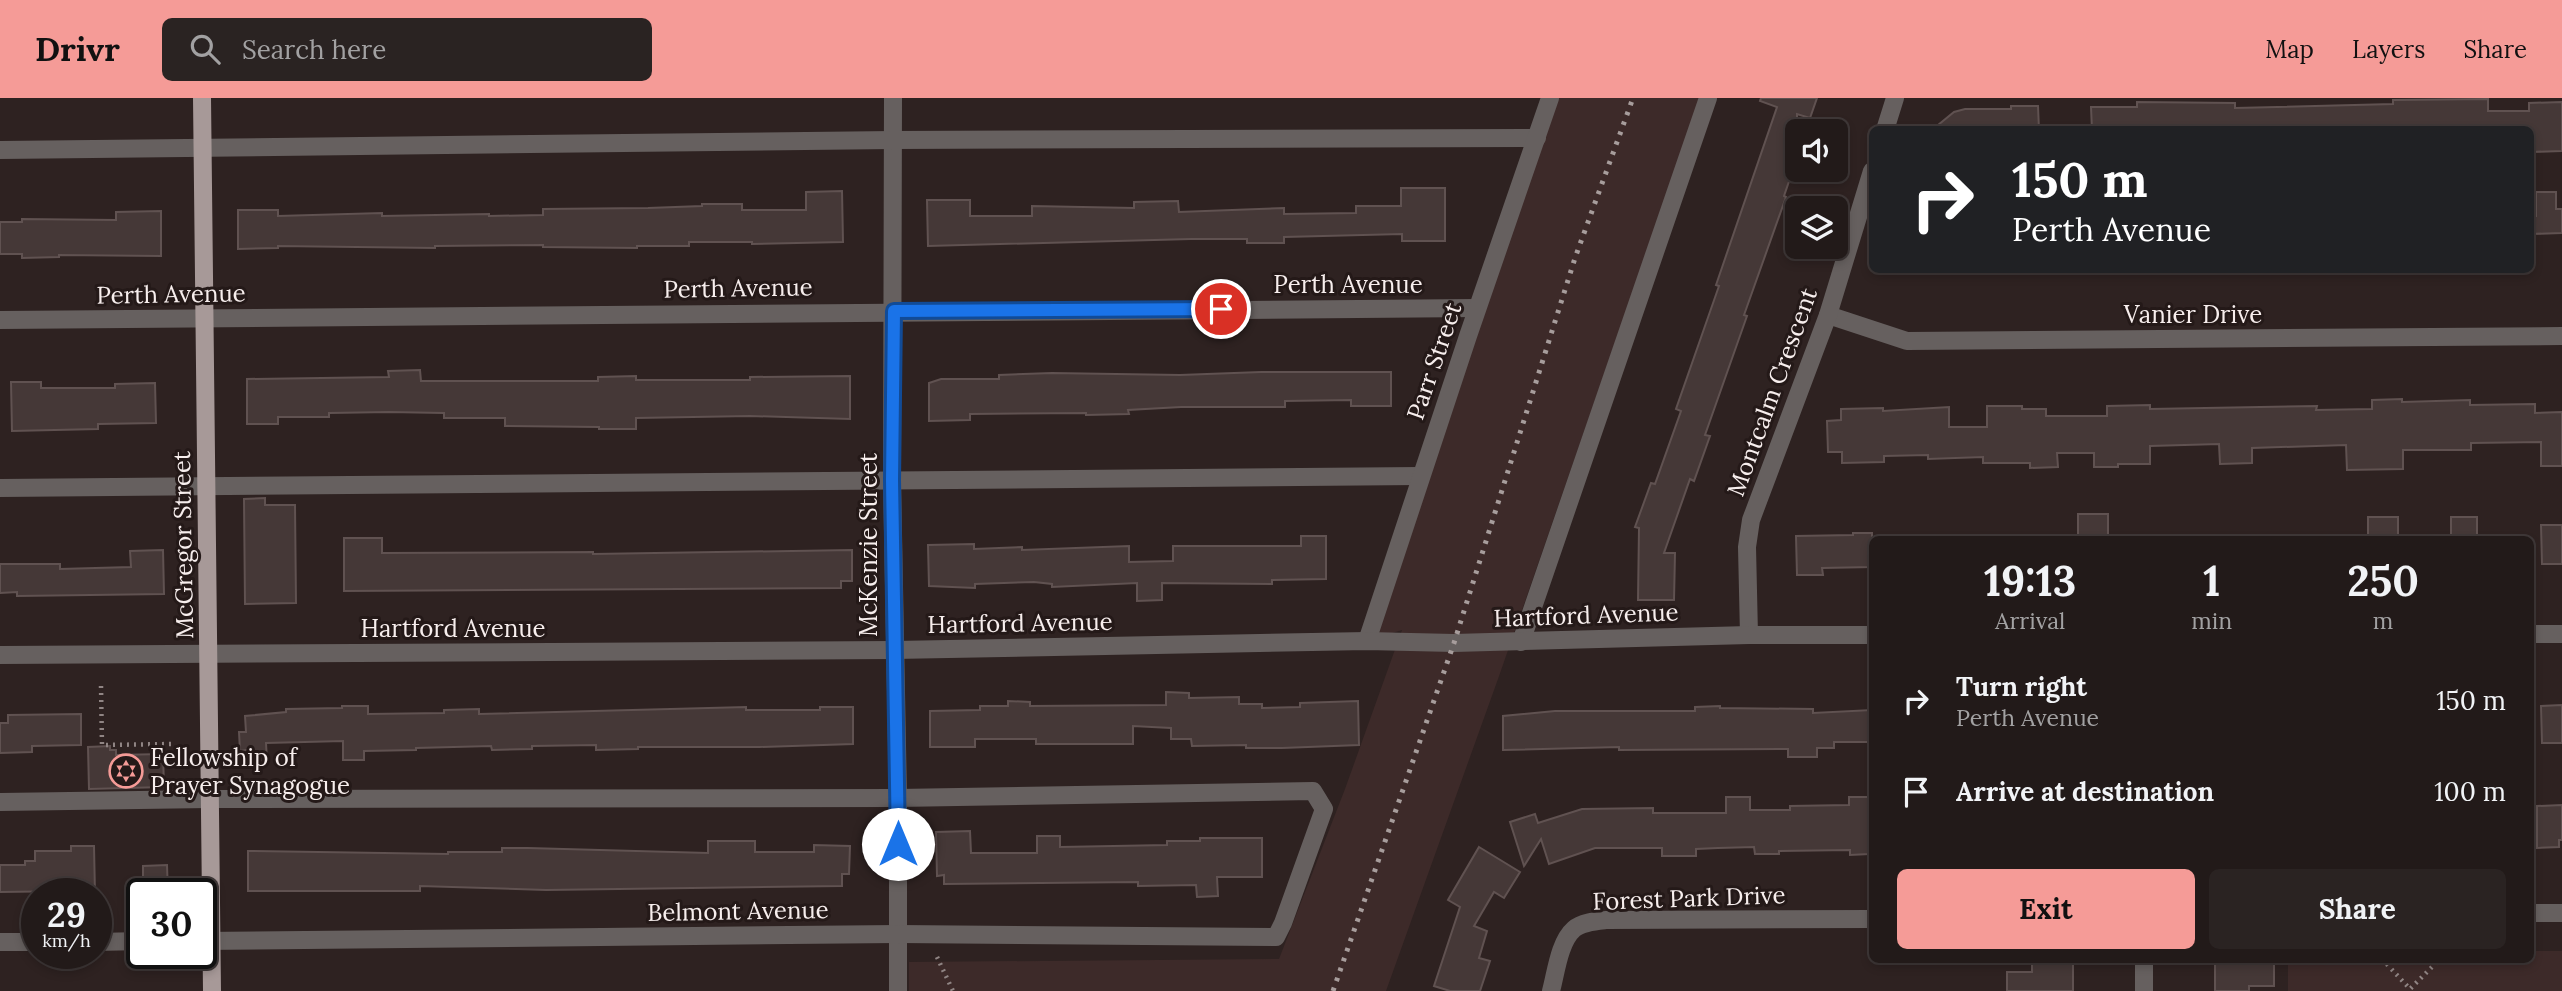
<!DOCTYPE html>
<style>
:root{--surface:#221a19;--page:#2a2322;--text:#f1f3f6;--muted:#a2a1a2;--line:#3f3838;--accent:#f59b97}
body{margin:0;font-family:Lora,serif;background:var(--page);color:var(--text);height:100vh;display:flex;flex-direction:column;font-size:26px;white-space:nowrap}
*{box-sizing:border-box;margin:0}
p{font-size:23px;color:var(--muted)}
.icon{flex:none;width:38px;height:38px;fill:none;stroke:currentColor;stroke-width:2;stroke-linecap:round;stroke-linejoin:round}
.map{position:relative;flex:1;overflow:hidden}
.sheet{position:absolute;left:1869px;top:438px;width:665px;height:427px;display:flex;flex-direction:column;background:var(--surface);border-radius:10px;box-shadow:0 4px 10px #0003,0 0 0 2px var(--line)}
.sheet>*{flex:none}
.banner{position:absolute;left:1869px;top:28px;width:665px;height:147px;border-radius:10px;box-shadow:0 4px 10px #0003,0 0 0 2px var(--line);background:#202124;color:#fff;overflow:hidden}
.tools{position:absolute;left:1785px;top:21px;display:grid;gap:14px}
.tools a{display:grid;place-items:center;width:63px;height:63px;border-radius:10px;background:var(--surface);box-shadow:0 4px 10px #0003,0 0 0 2px var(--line);font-size:35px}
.speed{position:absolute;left:21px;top:780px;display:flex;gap:14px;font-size:35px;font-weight:700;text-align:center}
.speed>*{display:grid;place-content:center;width:91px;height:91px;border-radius:50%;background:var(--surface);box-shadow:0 4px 10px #0003,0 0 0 2px var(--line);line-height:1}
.speed small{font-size:18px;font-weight:400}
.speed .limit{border:4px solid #111;border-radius:10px;background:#fff;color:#111}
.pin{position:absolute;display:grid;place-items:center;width:60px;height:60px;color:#fff;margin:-30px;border:4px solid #fff;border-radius:50%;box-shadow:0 2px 7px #0007}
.me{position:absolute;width:77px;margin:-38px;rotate:0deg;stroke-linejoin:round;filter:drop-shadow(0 0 5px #0008)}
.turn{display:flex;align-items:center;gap:24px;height:147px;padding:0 28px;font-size:32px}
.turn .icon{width:91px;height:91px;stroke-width:2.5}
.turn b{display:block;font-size:49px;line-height:60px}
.eta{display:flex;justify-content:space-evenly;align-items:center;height:119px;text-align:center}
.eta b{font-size:42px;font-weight:800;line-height:49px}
.primary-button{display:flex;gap:14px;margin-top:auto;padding:14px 28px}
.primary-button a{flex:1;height:80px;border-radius:10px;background:var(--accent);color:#111;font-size:28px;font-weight:800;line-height:80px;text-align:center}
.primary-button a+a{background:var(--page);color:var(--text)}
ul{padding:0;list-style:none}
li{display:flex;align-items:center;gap:21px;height:91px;padding:0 28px}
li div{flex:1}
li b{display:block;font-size:26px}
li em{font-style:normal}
header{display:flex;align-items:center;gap:42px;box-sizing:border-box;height:98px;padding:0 35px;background:var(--accent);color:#111}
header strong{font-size:33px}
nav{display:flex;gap:38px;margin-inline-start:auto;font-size:24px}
.search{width:490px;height:63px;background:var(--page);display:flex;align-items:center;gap:18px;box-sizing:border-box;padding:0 24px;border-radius:10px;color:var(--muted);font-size:26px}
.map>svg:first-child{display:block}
.built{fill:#3d2a29}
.building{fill:#453837;stroke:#605251;stroke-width:2}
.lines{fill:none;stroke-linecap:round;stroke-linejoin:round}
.path{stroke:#908584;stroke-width:4.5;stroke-dasharray:2 5;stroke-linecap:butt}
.minor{stroke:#66605f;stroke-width:18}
.major{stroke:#a79998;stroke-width:18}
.rail{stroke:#a79d9c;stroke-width:5;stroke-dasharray:3.5 7;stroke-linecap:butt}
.route-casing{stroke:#114b97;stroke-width:18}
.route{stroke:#1a73e8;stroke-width:12}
.labels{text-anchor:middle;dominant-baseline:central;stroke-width:6;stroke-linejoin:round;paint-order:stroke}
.street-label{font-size:24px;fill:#f7eeed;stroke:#241918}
.poi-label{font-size:24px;fill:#f7eeed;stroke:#241918;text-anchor:start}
</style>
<header>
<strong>Drivr</strong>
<div class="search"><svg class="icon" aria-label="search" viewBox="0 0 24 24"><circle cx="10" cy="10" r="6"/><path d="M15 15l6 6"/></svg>Search here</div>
<nav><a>Map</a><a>Layers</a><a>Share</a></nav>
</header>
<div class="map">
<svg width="2562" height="893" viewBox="0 0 2562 893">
<rect width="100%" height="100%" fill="#2e2221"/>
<g class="built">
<polygon points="1553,0 1700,0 1498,581 1386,893 909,893 909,864 1279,861 1345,691 1402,532 1367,543"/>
<polygon points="2531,853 2562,853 2562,893 2288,893 2288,861 2530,861"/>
</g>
<g class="building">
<polygon points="1761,0 1817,0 1810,20 1797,16 1797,60 1784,98 1786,99 1744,217 1747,218 1705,337 1710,338 1694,383 1690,381 1664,455 1675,455 1674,502 1638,502 1639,430 1635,429 1651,385 1655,386 1681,313 1676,311 1719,188 1716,187 1777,9 1760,3"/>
<polygon points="2488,1 2488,13 2529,13 2529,5 2562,4 2562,53 2530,54 2530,32 2092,32 2091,9 2137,9 2137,4 2235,5 2235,10 2393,6 2393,2"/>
<polygon points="2011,8 2038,8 2039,32 1932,32 1954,14 1965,11 2011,11"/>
<polygon points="1401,90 1445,90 1445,143 1402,143 1402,136 1284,139 1284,145 1247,145 1247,141 1191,141 928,148 927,102 970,102 970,118 1032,118 1032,108 1134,110 1134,104 1178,103 1179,114 1284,110 1284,116 1356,115 1356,108 1401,108"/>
<polygon points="842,93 843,144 752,146 752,144 689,144 689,148 637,148 637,150 543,149 543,147 435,148 435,150 278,148 278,150 238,151 238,112 278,112 278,118 382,115 382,118 489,116 489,118 543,117 543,111 648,110 702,108 702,106 742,106 742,112 806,112 806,94"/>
<polygon points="2536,94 2556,94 2556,111 2562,111 2562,135 2530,136 2530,118 2536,118"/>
<polygon points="161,113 161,158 59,157 59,159 22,160 22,156 0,156 0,124 22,124 22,121 116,122 116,114"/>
<polygon points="420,272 421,283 598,283 598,279 636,278 636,282 750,282 750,279 850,278 850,321 750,318 636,320 636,331 599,331 599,329 505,328 505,320 444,320 444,315 389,314 329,315 329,319 278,319 278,326 247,326 247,281 389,279 388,273"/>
<polygon points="1261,274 1391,274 1391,308 1351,308 1351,302 1285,303 1285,309 1181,309 1128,312 1129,316 1086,317 1086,315 970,316 970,322 929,323 929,285 941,281 999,281 999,277 1052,275 1180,277"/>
<polygon points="11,284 41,284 41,290 115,290 115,286 155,285 156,325 98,326 98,331 12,333"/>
<polygon points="2402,301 2402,304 2470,302 2470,307 2535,306 2535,315 2562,314 2562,368 2541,368 2541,344 2471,345 2471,352 2403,352 2403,371 2347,372 2346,347 2252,350 2252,365 2220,366 2219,346 2150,348 2150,366 2118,366 2118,369 2094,369 2094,355 2057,355 2058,369 2030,370 2030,365 1983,365 1983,359 1928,361 1928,357 1884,358 1884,364 1842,365 1842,354 1828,354 1827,323 1841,322 1841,311 1883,310 1883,313 1949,309 1949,329 1987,329 1987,308 2022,308 2022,311 2046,311 2046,318 2107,318 2107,308 2150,307 2150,311 2317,308 2316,312 2372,311 2372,302"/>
<polygon points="265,400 265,407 295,407 296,505 245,506 244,401"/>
<rect x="2078" y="416" width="30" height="25"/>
<rect x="2368" y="419" width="30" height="22"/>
<rect x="2451" y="419" width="26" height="22"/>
<polygon points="2541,427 2562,427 2562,466 2542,466"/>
<polygon points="1853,435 1872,435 1872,469 1822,470 1823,477 1797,477 1796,438 1853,437"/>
<polygon points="1301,438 1326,438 1326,481 1272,482 1272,486 1162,485 1162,502 1137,503 1137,485 1052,489 1052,486 1034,484 975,486 975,490 929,488 928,447 974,446 974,451 1022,449 1022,452 1129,448 1129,464 1173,463 1173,448 1301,448"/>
<polygon points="344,440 382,440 382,455 593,454 593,456 852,452 852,483 841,483 841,490 344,493"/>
<polygon points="163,452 164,496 17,498 17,494 0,495 0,466 60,466 60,471 131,469 130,453"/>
<polygon points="1166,594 1189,595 1189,600 1239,599 1239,606 1262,606 1262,610 1300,609 1300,605 1358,603 1359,647 1282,650 1246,650 1246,647 1192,648 1191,641 1171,641 1171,630 1133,628 1133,646 1036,646 1036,641 975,641 975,649 930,649 930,613 980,612 980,608 1008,608 1008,603 1030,604 1030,608 1166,607"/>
<polygon points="2562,607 2562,645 2542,645 2541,608"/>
<polygon points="342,608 368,608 368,616 444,615 444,612 479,611 479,616 746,609 746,612 820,612 820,609 853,609 853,646 759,649 638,649 638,651 596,652 596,647 532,648 532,651 492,652 491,648 416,650 416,652 364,653 364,662 343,662 343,643 266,645 267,663 248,664 247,652 240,653 239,634 246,634 245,618 286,614 286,611 342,610"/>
<polygon points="1720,608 1720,610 1813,611 1813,615 1872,612 1872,644 1834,644 1834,650 1817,650 1817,659 1788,659 1788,651 1619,652 1619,649 1503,652 1503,618 1555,613 1695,613 1695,609"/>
<polygon points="81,616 81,647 32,648 32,654 0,655 0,625 8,625 8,617"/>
<polygon points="110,648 110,652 116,652 116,657 163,656 164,689 89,691 88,649"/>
<polygon points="1726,699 1750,699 1750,712 1790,712 1790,708 1849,707 1849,699 1872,699 1872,754 1869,754 1869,756 1850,757 1850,752 1779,753 1779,756 1755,756 1754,749 1718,750 1696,751 1696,758 1662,758 1662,750 1595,750 1549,766 1541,741 1524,768 1510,724 1535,716 1538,725 1582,711 1653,710 1653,715 1726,715"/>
<polygon points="2562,707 2562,742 2559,742 2559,749 2537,750 2537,708"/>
<polygon points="970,733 971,755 1037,755 1037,738 1060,738 1060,749 1167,747 1167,743 1200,743 1200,740 1262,740 1262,779 1217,779 1218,798 1197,799 1196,787 1138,788 1138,784 944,786 944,777 937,778 936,734"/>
<polygon points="708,743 755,743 755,754 814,754 814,747 850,748 849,776 842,776 842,788 546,792 420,788 420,793 248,793 248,753 448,756 448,754 502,754 502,750 528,750 708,755"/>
<polygon points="71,748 94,748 95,796 71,796 71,793 0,794 0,767 25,767 25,763 35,763 35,753 71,753"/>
<polygon points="1479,749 1520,774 1504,800 1494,794 1474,828 1487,833 1479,860 1490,863 1480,893 1450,893 1434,888 1460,809 1448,802"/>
<polygon points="167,767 168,796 143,796 143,768"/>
<polygon points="2215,861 2274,861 2274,888 2249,888 2249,893 2215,893"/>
<polygon points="2032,862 2073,862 2073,893 2007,893 2007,874 2032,874"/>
</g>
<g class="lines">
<g class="path">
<polyline points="101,588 102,647 172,646"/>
<polyline points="937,859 953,893"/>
<polyline points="2382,861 2410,891 2440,861"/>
</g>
<g class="minor">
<polyline points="893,0 892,382 898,700 898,893"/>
<polyline points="1885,32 1895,0"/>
<polyline points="0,52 893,42 1537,40"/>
<polyline points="1828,217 1907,243 2562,238"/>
<polyline points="0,222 1477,210"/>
<polyline points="0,390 1420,378"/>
<polyline points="2530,536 2562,536"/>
<polyline points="1749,537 1747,449 1751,422 1828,217 1872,73"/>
<polyline points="1367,543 1468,238 1550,0"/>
<polyline points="1521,544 1708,0"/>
<polyline points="0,557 894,552 1367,543 1454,545 1749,537 1872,537"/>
<polyline points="0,704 209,701 898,700 1313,693 1324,711 1283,825 1276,839 898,836 201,843"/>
<polyline points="2530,815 2562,815"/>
<polyline points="0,844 37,844"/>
<polyline points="96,844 142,843"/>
<polyline points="2144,861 2144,893"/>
<path d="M1551 893C1556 875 1559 844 1574 831 1582 824 1596 823 1606 822L1872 821"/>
</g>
<polyline class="major" points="202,0 212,893"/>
<polyline class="rail" points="1333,893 1454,545 1575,160 1633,0"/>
</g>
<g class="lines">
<defs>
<polyline id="route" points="898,746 892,382 894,213 1221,211"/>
</defs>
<use href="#route" class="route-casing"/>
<use href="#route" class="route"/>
</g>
<defs>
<symbol id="synagogue-ring" viewBox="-11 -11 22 22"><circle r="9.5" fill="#241918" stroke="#f59b97" stroke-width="1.5"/><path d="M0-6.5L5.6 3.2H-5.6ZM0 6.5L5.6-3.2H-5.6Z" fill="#f59b97"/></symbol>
</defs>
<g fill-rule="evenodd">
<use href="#synagogue-ring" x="107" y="654" width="38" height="38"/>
</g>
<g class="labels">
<g class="street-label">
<text x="1348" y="186">Perth Avenue</text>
<text transform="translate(738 190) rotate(-1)">Perth Avenue</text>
<text transform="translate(171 196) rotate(-1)">Perth Avenue</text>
<text x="2193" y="216">Vanier Drive</text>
<text transform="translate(1434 263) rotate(-71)">Parr Street</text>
<text transform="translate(1772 294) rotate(-70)">Montcalm Crescent</text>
<text transform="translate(183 447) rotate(-91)">McGregor Street</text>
<text transform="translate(868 447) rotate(-90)">McKenzie Street</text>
<text transform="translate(1586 517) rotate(-2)">Hartford Avenue</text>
<text transform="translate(1020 525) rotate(-1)">Hartford Avenue</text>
<text x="453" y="530">Hartford Avenue</text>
<text transform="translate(1689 800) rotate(-2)">Forest Park Drive</text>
<text transform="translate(738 813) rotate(-1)">Belmont Avenue</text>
</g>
<g class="poi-label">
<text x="150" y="659">Fellowship of<tspan x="150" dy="28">Prayer Synagogue</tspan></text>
</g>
</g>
</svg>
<div class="tools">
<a><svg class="icon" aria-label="sound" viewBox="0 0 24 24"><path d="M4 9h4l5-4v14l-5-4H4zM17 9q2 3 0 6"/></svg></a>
<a><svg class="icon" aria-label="layers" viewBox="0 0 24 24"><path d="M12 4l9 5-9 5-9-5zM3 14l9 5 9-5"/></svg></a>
</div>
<div class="speed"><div>29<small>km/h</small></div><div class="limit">30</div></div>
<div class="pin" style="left:1221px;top:211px;background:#d93025"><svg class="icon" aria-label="arrive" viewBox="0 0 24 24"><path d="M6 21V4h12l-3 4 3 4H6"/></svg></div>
<svg class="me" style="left:898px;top:746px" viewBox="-20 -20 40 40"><circle r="19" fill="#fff"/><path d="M0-13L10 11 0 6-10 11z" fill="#1a73e8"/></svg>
<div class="banner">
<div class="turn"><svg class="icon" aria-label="right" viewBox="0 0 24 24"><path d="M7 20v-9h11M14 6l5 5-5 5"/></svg><div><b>150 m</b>Perth Avenue</div></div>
</div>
<section class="sheet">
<div class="eta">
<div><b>19:13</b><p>Arrival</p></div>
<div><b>1</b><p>min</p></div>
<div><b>250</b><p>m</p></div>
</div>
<ul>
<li><svg class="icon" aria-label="right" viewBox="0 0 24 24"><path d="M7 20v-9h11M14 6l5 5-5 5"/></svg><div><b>Turn right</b><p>Perth Avenue</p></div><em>150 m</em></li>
<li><svg class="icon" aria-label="arrive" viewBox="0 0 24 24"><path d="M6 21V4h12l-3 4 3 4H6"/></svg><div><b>Arrive at destination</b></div><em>100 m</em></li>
</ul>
<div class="primary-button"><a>Exit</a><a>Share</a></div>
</section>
</div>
